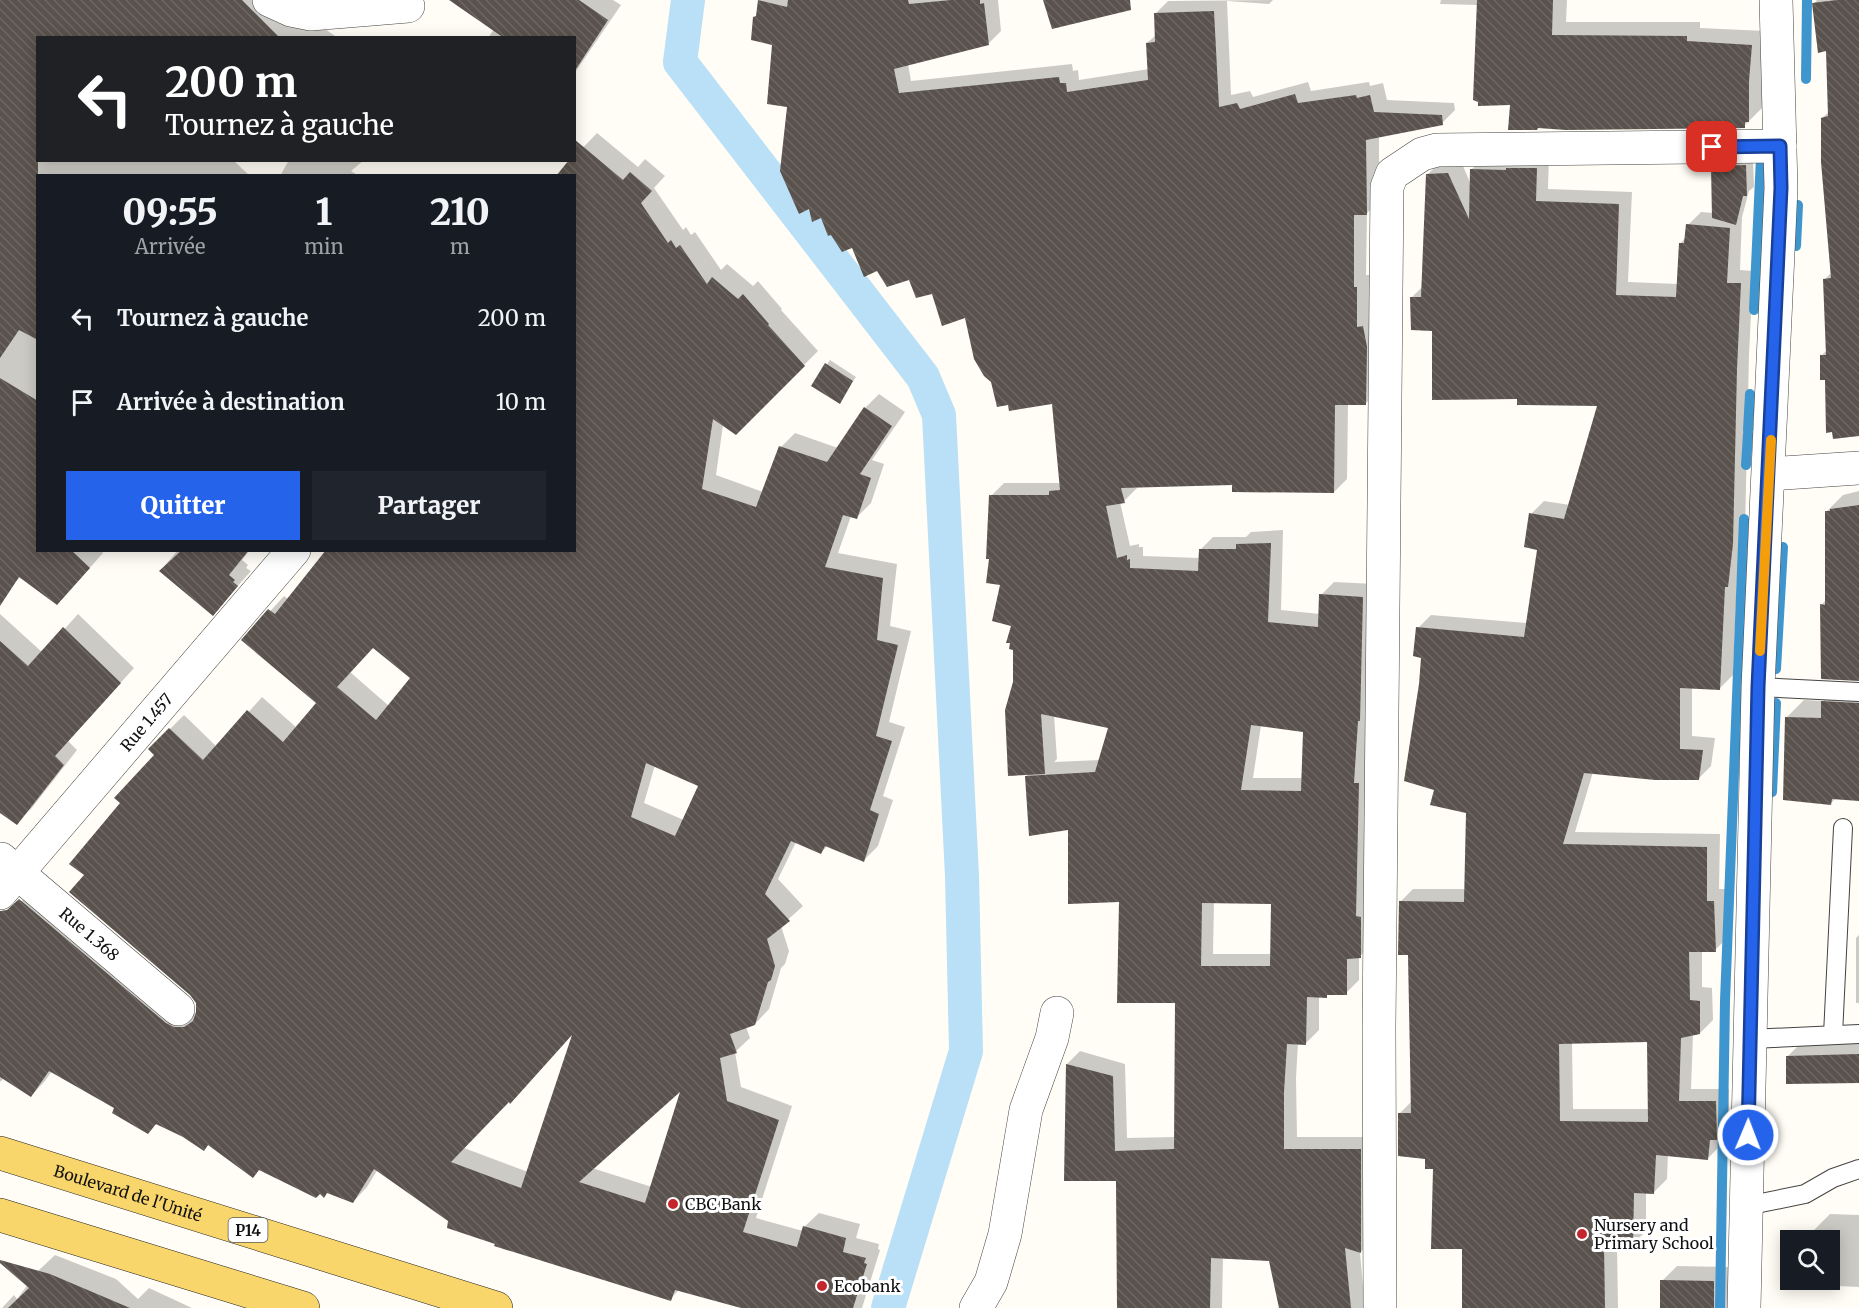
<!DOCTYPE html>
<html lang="fr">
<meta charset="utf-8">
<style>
:root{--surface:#171b24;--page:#20242c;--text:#f1f3f6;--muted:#9ea1a6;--accent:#2563eb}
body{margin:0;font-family:Merriweather,serif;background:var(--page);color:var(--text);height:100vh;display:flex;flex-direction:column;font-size:22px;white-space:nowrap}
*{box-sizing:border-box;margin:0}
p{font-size:20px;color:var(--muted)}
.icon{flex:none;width:33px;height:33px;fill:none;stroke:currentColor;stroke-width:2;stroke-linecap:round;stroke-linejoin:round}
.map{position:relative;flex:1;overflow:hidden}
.side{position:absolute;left:36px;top:174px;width:540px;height:378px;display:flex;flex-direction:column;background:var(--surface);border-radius:0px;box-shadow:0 3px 15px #0003}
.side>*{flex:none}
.hud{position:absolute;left:36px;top:36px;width:540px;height:126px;border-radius:0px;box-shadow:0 3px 15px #0003;background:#202124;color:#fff;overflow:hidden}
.buttons{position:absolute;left:1780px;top:1230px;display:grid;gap:12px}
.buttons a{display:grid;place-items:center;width:60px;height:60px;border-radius:0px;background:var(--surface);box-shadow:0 3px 15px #0003;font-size:30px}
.pin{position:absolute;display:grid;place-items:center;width:51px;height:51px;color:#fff;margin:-26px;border-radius:12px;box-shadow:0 3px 9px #0006}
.me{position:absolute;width:66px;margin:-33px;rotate:1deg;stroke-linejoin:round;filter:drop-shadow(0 0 4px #0008)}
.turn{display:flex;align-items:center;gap:21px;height:126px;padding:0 30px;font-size:27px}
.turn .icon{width:78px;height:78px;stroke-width:2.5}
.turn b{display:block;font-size:42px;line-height:51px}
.eta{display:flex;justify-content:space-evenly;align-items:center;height:102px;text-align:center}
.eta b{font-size:36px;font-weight:800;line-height:42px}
.action{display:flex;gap:12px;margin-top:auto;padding:12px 30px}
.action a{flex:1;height:69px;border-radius:0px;background:var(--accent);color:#fff;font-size:24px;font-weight:800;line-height:69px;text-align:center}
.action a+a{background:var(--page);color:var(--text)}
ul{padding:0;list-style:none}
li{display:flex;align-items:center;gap:18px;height:84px;padding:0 30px}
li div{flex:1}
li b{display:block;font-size:22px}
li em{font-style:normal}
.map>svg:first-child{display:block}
.shadow{fill:#0003;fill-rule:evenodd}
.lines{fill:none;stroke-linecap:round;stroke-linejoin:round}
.stream{stroke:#3f96cf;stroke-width:10}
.canal{stroke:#b9e0f7;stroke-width:34}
.building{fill:url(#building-back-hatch);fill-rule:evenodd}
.service-casing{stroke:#444;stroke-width:20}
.minor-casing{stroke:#444;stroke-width:34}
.primary-casing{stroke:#222;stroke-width:34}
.service{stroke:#fff;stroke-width:18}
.minor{stroke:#fff;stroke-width:33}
.primary{stroke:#f9d66b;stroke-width:33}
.route-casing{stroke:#184099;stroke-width:15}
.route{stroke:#2563eb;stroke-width:10}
.slow{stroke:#f59e0b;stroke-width:10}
.poi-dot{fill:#c4262e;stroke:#fff;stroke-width:2}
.labels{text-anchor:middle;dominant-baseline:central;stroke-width:6;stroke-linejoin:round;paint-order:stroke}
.shield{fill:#fff;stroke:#585858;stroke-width:1.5}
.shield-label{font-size:15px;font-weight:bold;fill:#111}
.street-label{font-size:16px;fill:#111;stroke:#fff}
.poi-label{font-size:16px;fill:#111;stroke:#fff;text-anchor:start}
</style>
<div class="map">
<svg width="1859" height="1308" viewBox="0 0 1859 1308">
<defs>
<pattern id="building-back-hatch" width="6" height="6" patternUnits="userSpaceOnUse" patternTransform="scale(1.5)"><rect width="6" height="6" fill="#5a524d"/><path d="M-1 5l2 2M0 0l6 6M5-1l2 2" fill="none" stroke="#6d6662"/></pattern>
</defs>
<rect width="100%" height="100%" fill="#fffdf5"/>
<g class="shadow">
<polygon points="0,0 272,0 305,15 338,38 38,38 38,160 233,160 250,176 38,176 38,550 101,550 103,553 71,589 21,576 11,587 0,579"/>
<polygon points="452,0 613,0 621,5 574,74 574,38 488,38 494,29"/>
<path d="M760 0H998L1001 31 988 44 908 64 911 81 1072 64 1073 71 1078 70 1079 80 1149 69 1147 43 1156 35 1155 14 1168 1 1273 0 1269 4 1227 1 1231 95 1250 91 1253 97 1308 82 1311 91 1369 82 1370 86 1383 83 1387 100 1454 103 1455 110 1442 123 1379 136V201L1367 213 1366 275H1370V314L1379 390 1366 403 1348 404 1347 479 1334 492 1234 484 1136 486 1137 488 1124 501 1120 502 1130 546 1139 544V547H1143V556L1200 558V550L1213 537H1246L1251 532 1283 530 1281 610 1320 614 1321 595 1334 582 1375 584 1373 944 1359 957V980L1346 993H1330L1326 996H1319V1030L1306 1043H1298L1296 1078 1297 1137H1373V1239L1360 1253 1365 1308H1280L1271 1260 1223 1257 1222 1308H1119L1118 1180 1066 1179 1067 1064 1080 1051 1125 1064 1127 1138 1175 1137 1177 1001 1121 901 1070 828 1026 776 1030 773 1015 682 1013 625 1002 584 990 558 991 496 1004 483H1061L1053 402 1009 404 992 382 966 316 910 278 789 106 774 44 758 14ZM1054 715 1110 727 1100 760 1054 762 1057 759ZM1261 725 1304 731 1303 778H1253ZM1214 901 1273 903 1272 954H1213Z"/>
<polygon points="1441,0 1567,0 1566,22 1700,22 1700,28 1766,31 1763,107 1744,126 1511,104 1478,5 1440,4"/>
<polygon points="1817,0 1859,0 1859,434 1827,378 1821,356 1828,349 1825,279 1832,272 1822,118 1829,112 1828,49 1814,4"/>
<path d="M597 133 638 167 645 159 665 176 654 188 683 230 686 227 691 235 695 232 721 270 727 264 753 286 758 281 782 309 781 310 818 351 736 433 723 425 716 475 763 492 781 447 795 433 838 448 865 408 879 394 905 412 872 460 884 464 871 503 856 518 851 516 838 553 897 564 890 626 911 631 889 722 905 727 883 796 893 800 878 846 864 860 828 845 821 853 796 842 778 879 803 906 781 926 789 951 785 964 781 968 769 1009 755 1024 746 1027 750 1038 735 1052 741 1087 792 1106 756 1218 803 1231 804 1227 819 1213 860 1224 856 1238 879 1244 878 1249 880 1250 862 1308H747L679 1290 670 1299 497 1243 450 1220 378 1169 367 1187 353 1202 209 1144 204 1150 184 1136 116 1108 52 1071 45 1081 31 1096 4 1078 0 1082V926L35 886 190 1014 197 1013V1002L86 875 122 803 156 755 150 749 184 715 217 747 262 697 297 728 318 703 244 640 284 596 288 599 574 550V157ZM373 646 413 677 389 706 350 672ZM655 765 700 785 684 820 644 803ZM574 1032 528 1172 464 1148ZM683 1087 652 1187 592 1168Z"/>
<path d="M1549 155 1548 189 1632 192 1628 282 1678 284 1680 244 1686 237 1688 225 1701 212 1713 213V166L1721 158H1753L1754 187 1749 191 1742 217 1740 270 1753 271 1749 355 1745 530 1740 573 1737 576 1733 675 1720 688 1692 687V736L1715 738 1711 766 1698 779 1593 772 1575 832 1720 834 1719 889H1727L1728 937 1715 950 1702 951V987L1712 988 1713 1020 1700 1033 1693 1034 1691 1089H1729V1126L1722 1133 1721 1145 1708 1158 1668 1154 1667 1179 1654 1192H1646V1231L1633 1244H1617L1618 1308H1463L1464 1247 1435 1167 1400 1113 1412 1101 1409 953 1400 902 1413 889H1466L1467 812 1436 789 1421 684 1422 657 1418 628 1431 615 1527 623 1538 549 1531 514 1544 501 1570 505 1599 405 1519 397 1433 330 1412 297 1423 286 1427 175 1440 162 1461 161 1471 185 1472 169 1485 156ZM1648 1040 1649 1109H1573L1572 1042Z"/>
<polygon points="289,160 364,160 351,171 359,176 280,176"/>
<polygon points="830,360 856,377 839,402 813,385"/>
<polygon points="1859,491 1859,679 1821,605 1826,600 1826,512 1843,495"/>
<polygon points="178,550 250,550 242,560 248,565 246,568 251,571 213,614 161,570"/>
<polygon points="0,614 43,653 78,614 134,668 68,741 77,750 31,809 16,823 0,811"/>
<polygon points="1839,685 1859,686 1859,800 1836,798 1831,803 1787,717 1804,700 1823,701"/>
<polygon points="1859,935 1859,1003 1856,1003 1856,938"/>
<polygon points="1859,1038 1859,1081 1787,1057 1804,1040"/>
<polygon points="1830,1214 1859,1215 1859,1287 1837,1286 1838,1271 1830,1271 1830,1240 1812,1240 1813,1231"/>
<polygon points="55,1255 116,1279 138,1299 149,1288 192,1308 2,1308 14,1295 17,1299 38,1271"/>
<polygon points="1677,1266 1728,1267 1728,1308 1662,1308 1662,1281"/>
</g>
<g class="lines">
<g class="stream">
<polyline points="1806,79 1807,0"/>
<polyline points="1796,246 1798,205"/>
<polyline points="1754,310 1761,157"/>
<polyline points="1748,430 1750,394"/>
<polyline points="1746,465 1748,434"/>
<polyline points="1776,669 1783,547"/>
<polyline points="1772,792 1776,703"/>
<polyline points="1720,1308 1725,1001 1744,519"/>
</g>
<polyline class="canal" points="688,0 680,62 923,377 939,415 962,876 966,1051 888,1308"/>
</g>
<g class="building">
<polygon points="0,0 242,0 280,38 38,38 38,340 19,330 0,358"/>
<polygon points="449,0 579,0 608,20 574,72 574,38 504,38"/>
<path d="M758 0 787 7 788 0H908L909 4 951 0H980V4L984 3 989 45 894 69 899 93 1059 77 1060 83H1066L1067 92 1148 80 1146 43 1155 42 1154 13 1214 11 1219 107 1237 103 1240 109 1295 94 1298 103 1356 95 1357 98 1370 95 1374 112 1442 115 1443 125 1366 140 1367 215H1354V287H1357V327L1363 326 1367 347 1366 405H1335L1334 493 1232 492V485L1121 488 1125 503 1106 506 1117 558 1127 555V560L1130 559V568L1198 571 1199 549H1236V544L1271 543 1268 622 1318 627 1319 594 1363 597 1360 721H1358L1354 783H1359L1356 916 1361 917V958L1347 959V995H1327V998L1307 997 1306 1045 1287 1044 1284 1092V1149H1361V1253L1345 1248 1351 1308H1279L1269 1261 1211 1258 1210 1308H1117L1116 1181H1064L1066 1064 1113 1076 1115 1151 1174 1149 1175 1003H1117L1119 902 1068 904V830L1029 836 1025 776 1095 772 1108 728 1041 714 1045 774 1008 776 1005 710 1013 682V650L1009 649 1010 643H1006L1011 626 992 621 1000 585 986 583 989 559H986L989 495H1049V491L1060 490 1052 404 1009 411 1008 405 997 407 991 382 984 376 974 359 965 318 942 326 932 294 916 298 909 280 887 287 877 271 864 277 852 248 842 252 831 235 828 236 821 218 812 222 809 209 799 214 780 171 787 107 767 104 772 45 751 40 753 17 756 16ZM1251 725 1303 732 1301 791 1241 790ZM1202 903 1271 904 1270 966H1201Z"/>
<polygon points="1043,0 1130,0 1131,10 1052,29"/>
<polygon points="1477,0 1553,0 1552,35 1687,36 1687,41 1752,45 1749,81 1749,122 1745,122 1745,128 1566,130 1538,128 1537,130 1508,130 1510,105 1478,106 1478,102 1473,100"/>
<polygon points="1837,0 1859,0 1859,436 1833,439 1832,432 1826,433 1825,380 1820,380 1820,355 1826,355 1823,279 1831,278 1821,162 1821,118 1828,116 1826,51 1818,53 1812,3"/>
<path d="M574 139 623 180 630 172 652 191 641 203 668 243 671 240 676 248 680 245 707 284 712 277 738 299 743 294 769 324 768 325 805 366 736 435 713 419 702 489 756 507 779 446 827 462 864 407 892 426 860 474 871 478 857 519 843 515 825 567 883 578 877 640 898 645 876 736 892 741 870 810 879 814 864 862 825 846 821 854 791 841 765 894 790 921 767 939 775 966 771 980 768 982 755 1025 730 1034 737 1053 720 1058 727 1101 779 1120 743 1232 797 1247 803 1226 846 1238 843 1252 866 1258 864 1263 867 1264 853 1308H741L675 1290 671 1301 494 1246 495 1244 447 1228 448 1221 374 1169 353 1203 327 1193 324 1198 320 1194 316 1198 259 1170 253 1178 208 1145 204 1151 183 1137 156 1124 148 1134 112 1113 114 1108 49 1071 31 1097 0 1077V911L7 910 19 899 166 1023 174 1027H184L193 1021 196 1012V1003L190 995 69 892 84 875 69 864 120 803 114 798 154 755 148 749 169 728 203 760 247 710 283 742 316 703 241 640 268 609 275 614 326 550H574V176H556L569 160H574ZM373 648 410 678 376 720 337 687ZM646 763 698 786 675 836 631 817ZM572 1035 521 1188 451 1162 509 1102 510 1104ZM680 1092 645 1203 579 1182Z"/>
<polygon points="1746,165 1747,196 1743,196 1736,225 1712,218 1711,166"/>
<path d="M1506 168H1537L1536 201 1619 204 1616 295 1676 297 1679 243H1684L1686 224 1730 228 1727 283H1741L1737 369 1733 544 1728 587H1725L1720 690 1680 688V749L1703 750 1699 780H1655L1584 773 1563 844 1707 847V901H1714L1716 952H1689L1690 1000 1700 1001V1034L1681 1038 1679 1101H1716L1717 1140H1710L1708 1160 1656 1155 1654 1194 1634 1193 1633 1246 1604 1245 1605 1308H1462V1249H1431L1433 1169H1425V1159L1398 1156V1113H1411L1408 955H1398L1399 901 1464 902 1466 813 1430 805 1434 790 1404 781 1419 684 1421 658 1413 656 1416 627 1524 637 1537 550 1524 547 1529 513 1564 519 1597 406 1517 405V399L1432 400V331L1411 330 1410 297H1421L1426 174 1448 173 1469 219 1470 169 1506 170ZM1647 1042 1648 1122 1560 1121 1559 1044Z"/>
<polygon points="825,363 853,381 840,404 811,386"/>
<polygon points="0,378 38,401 38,550 71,550 90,568 57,605 19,577 0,606"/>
<polygon points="1859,505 1859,681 1821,679 1820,604 1825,605 1825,511 1830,511 1830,509"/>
<polygon points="182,550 249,550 229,575 235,580 233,582 238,586 213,616 159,571"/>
<polygon points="63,627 121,683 55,756 64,765 17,825 0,813 0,641 28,666"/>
<polygon points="1821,701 1859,703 1859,801 1832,799 1831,805 1783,800 1785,717 1821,718"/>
<polygon points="1859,1054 1859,1083 1786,1084 1786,1056"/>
<polygon points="0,1260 50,1274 130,1308 8,1308 29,1288 0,1263"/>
<polygon points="1660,1280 1714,1281 1714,1308 1660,1308"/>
</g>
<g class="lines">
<defs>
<g id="service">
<polyline points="1758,687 1859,692"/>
<polyline points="1833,1035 1843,828"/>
<polyline points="1750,1039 1859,1034"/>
<polyline points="1746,1206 1805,1194 1833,1178 1859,1169"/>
</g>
<g id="minor">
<polyline points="269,0 291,10 311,14 408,6"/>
<polyline points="1769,474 1859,468"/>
<path id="s1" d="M1 859 178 1009"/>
<path id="s2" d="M0 893 294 550"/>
<polyline points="976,1308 991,1282 1005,1234 1026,1110 1052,1038 1057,1013"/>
<polyline points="1380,1308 1379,1028 1387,187 1392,174 1422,154 1437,150 1780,146"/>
<polyline points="1744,1308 1758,687 1781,188 1776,0"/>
</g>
<g id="primary">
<path id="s3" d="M0 1153 496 1308"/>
<polyline points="0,1215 303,1308"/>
</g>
</defs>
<use href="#service" class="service-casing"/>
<use href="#minor" class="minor-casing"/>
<use href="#primary" class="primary-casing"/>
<use href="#service" class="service"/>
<use href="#minor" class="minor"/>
<use href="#primary" class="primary"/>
</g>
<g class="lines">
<defs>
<polyline id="route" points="1712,147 1780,146 1781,188 1758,687 1748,1135"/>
</defs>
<use href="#route" class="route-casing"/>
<use href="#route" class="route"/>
<polyline class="slow" points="1760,651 1771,440"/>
</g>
<g class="poi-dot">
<circle cx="673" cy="1204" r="6"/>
<circle cx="1582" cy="1234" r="6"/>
<circle cx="822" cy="1286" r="6"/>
</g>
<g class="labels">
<rect class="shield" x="228.5" y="1218" width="39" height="24" rx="4.5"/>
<g class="shield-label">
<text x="248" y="1230">P14</text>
</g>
<g class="street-label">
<text stroke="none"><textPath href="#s2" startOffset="225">Rue 1.457</textPath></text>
<text stroke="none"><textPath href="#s1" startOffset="116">Rue 1.368</textPath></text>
<text stroke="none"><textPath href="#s3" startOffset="134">Boulevard de l'Unité</textPath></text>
</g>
<g class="poi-label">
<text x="685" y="1204">CBC Bank</text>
<text x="1594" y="1225">Nursery and<tspan x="1594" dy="18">Primary School</tspan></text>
<text x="834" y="1286">Ecobank</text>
</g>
</g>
</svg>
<div class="buttons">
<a><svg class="icon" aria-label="search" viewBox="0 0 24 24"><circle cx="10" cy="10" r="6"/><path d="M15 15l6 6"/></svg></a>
</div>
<div class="pin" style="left:1712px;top:147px;background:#d93025"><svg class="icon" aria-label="arrive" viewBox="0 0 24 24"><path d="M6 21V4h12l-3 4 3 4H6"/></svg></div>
<svg class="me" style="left:1748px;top:1135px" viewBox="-20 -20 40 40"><circle r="17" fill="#2563eb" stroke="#fff" stroke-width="3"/><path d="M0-11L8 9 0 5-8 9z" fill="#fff"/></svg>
<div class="hud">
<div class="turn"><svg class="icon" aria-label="left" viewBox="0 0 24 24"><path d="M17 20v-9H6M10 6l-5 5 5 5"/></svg><div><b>200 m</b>Tournez à gauche</div></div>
</div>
<section class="side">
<div class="eta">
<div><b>09:55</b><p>Arrivée</p></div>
<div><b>1</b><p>min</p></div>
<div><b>210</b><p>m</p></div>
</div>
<ul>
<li><svg class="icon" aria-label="left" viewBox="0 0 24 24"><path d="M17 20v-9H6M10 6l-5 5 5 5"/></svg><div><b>Tournez à gauche</b></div><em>200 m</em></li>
<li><svg class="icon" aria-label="arrive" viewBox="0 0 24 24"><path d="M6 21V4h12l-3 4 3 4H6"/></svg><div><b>Arrivée à destination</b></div><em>10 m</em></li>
</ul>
<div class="action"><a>Quitter</a><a>Partager</a></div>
</section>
</div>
